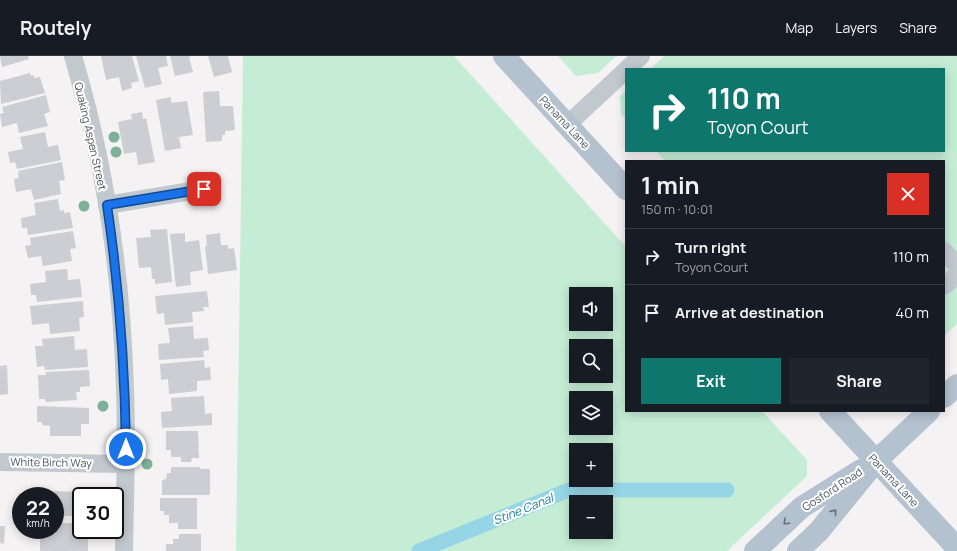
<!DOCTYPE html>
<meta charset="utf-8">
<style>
:root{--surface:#171b24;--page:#20242c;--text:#f1f3f6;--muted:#9ea1a6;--line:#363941;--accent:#0f766e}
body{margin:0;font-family:Manrope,sans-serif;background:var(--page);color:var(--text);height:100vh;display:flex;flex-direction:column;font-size:15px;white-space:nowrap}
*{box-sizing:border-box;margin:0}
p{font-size:13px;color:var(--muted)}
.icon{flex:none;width:22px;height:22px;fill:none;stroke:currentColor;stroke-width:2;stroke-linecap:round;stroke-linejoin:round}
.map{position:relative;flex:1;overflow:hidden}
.panel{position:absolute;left:625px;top:104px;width:320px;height:252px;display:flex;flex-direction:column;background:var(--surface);border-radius:0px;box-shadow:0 2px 10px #0003}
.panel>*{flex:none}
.hud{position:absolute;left:625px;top:12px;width:320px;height:84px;border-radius:0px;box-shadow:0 2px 10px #0003;background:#0f766e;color:#fff;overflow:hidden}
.tools{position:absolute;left:569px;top:231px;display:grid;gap:8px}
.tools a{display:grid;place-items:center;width:44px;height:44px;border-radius:0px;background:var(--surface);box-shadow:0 2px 10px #0003;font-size:20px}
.speed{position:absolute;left:12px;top:431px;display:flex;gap:8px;font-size:20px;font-weight:700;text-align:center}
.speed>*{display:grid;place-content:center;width:52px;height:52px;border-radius:50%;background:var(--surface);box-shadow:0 2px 10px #0003;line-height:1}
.speed small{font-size:10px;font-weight:400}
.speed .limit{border:2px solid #111;border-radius:6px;background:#fff;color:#111}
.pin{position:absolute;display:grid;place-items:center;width:34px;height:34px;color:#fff;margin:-17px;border-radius:8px;box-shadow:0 2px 6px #0006}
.me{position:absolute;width:44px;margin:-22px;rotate:0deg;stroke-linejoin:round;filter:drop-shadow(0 0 3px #0008)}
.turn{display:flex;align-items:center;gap:14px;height:84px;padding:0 16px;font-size:18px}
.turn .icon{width:52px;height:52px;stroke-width:2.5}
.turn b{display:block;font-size:28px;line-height:34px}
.round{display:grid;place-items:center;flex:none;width:42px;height:42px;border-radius:0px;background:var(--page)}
.headline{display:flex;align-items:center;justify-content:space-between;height:68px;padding:0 16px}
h1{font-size:24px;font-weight:700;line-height:30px}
.button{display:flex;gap:8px;margin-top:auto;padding:8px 16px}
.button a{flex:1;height:46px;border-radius:0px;background:var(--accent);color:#fff;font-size:16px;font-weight:700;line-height:46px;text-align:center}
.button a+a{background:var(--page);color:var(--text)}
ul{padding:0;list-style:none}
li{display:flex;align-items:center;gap:12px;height:56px;padding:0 16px;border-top:1px solid var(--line)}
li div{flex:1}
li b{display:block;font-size:15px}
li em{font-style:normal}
header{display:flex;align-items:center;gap:24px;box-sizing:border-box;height:56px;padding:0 20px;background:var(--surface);border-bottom:1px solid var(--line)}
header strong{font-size:19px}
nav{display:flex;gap:22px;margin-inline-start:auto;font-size:14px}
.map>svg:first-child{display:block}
.green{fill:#c5edd5;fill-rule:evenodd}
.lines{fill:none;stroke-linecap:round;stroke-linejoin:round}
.canal{stroke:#96d5e6;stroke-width:15}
.building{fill:#ccced4}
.minor{stroke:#c1c9cf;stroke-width:18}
.major{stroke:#b4c1ce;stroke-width:22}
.tree{fill:#7fb198}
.oneway{stroke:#65707a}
.route-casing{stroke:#114b97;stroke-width:10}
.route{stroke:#1a73e8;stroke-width:7}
.labels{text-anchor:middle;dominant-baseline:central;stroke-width:4;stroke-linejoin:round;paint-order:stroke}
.street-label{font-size:11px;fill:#4b555e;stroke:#fff}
.water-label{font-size:12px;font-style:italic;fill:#19809d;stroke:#fff}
</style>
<header>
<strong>Routely</strong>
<nav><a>Map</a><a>Layers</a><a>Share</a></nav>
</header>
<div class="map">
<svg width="957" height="495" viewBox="0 0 957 495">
<rect width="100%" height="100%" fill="#f4f2f2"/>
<g class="green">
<path d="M243 0H454L626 191V355H762L807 404V420L727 495H236ZM576 238H606V268H576ZM576 290H606V320H576ZM576 342H606V372H576ZM576 394H606V424H576ZM576 446H606V476H576Z"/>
<polygon points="558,0 616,0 598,17 576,20"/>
<polygon points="664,0 957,0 957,268 944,280 944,105 665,105 656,95 944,95 944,13 650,13"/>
<polygon points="626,35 626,63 621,58 620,40"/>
</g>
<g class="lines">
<polyline class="canal" points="419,495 569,434 727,434"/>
</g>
<g class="building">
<polygon points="0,0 28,0 29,3 2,11"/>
<polygon points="101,0 132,0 139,25 131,27 132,32 122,35 119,21 106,24"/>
<polygon points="136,0 166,0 168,10 158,12 162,28 145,32"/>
<polygon points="170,0 192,0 189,1 193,16 175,20"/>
<polygon points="208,0 228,0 232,16 214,21"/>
<polygon points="30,17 31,20 34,19 34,22 40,21 45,37 1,48 0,25"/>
<polygon points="219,35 220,50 233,50 235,74 225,75 225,79 222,79 222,85 206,86 203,36"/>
<polygon points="46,39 50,56 44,58 48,70 19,77 17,67 2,71 0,58 4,57 2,51"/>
<polygon points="171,41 171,47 187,45 193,79 179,81 181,92 165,95 156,44"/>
<polygon points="142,56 143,63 146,62 155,106 138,109 136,96 124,98 118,66 132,63 131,58"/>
<polygon points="45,76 48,91 58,89 61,104 17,113 15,106 10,107 8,96 23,93 20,81"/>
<polygon points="62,106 65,124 59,125 61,138 34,144 31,133 16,136 14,123 19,122 18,115"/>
<polygon points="58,143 60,155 64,154 64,157 70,156 73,172 28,179 27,172 22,172 21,162 36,159 34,147"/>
<polygon points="167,173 172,226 155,228 155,223 152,223 151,211 139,212 136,182 151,181 150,174"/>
<polygon points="73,175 76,192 70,193 72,205 43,210 41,200 28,202 25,190 31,189 30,182"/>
<polygon points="185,177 185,186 199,184 203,214 190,216 191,229 176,231 170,178"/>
<polygon points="220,177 221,189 228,189 228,193 234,192 237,214 208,218 205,190 207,190 206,179"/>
<polygon points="67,213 68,224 80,223 82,241 37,246 36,239 31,239 30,228 46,226 45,215"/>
<polygon points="207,235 209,251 203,251 204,255 192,256 193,266 165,269 164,257 157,258 155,240"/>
<polygon points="83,245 84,261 79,262 80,275 50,278 49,267 32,269 30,250"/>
<polygon points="193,270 194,283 208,282 209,294 203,295 204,301 159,304 158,288 170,287 168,272"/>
<polygon points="74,280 75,294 87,293 88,311 45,314 44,310 37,311 35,290 43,290 42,283"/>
<polygon points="204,304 205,312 210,311 211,324 197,325 197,335 169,338 168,323 161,324 160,308"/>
<polygon points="7,309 8,338 0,339 0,310"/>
<polygon points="89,314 90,330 80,331 80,336 76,336 77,344 46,346 45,343 39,343 38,319 46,319 46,316"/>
<polygon points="204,340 205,358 212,357 212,369 162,372 161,356 172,355 171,342"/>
<polygon points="37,350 89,352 89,368 81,368 81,380 50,380 50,370 42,369 42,366 37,366"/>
<polygon points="166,375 198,375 199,402 192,402 191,406 181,406 181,401 171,401 171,394 166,394"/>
<polygon points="171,411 200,411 200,413 210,413 210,439 162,439 162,424 166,423 167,417 171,417"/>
<polygon points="49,435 89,436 88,440 81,440 81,460 55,460 55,440 49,440"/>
<polygon points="160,442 197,442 197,473 178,473 178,467 169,467 169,459 164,459 164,455 160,455"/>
<polygon points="55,467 80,467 80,476 83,476 83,482 88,482 88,495 40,495 40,474 55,474"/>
<polygon points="0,470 5,470 4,488 0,487"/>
<polygon points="179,478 201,478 201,495 166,495 166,488 173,488 173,483 179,483"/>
</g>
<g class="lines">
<g class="minor">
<path d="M73 0C105 108 122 222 125 334 127 388 125 442 124 495"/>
<polyline points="627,13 641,0"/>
<polyline points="567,69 626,14"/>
<polyline points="107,149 203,133"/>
<polyline points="944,195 957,209"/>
<polyline points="944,230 957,219"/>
<polyline points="0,406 126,408"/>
</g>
<g class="major">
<polyline points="504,0 626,133"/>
<polyline points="944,341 957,329"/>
<polyline points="830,355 957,492"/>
<polyline points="755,495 802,451 861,414"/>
<polyline points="798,495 819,475 876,405 929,355"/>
</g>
</g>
<g class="tree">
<circle cx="114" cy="81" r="5.5"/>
<circle cx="116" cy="96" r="5.5"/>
<circle cx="84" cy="150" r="5.5"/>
<circle cx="103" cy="350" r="5.5"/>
<circle cx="147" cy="408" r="5.5"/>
</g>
<defs><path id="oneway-chevron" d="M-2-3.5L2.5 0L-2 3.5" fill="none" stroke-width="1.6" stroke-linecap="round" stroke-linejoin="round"/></defs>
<g class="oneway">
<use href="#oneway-chevron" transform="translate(834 456) rotate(-51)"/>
<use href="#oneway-chevron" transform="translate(786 466) rotate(137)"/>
</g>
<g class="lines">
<defs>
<path id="route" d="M126 393C125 311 119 230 107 149L204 133"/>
</defs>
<use href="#route" class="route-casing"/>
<use href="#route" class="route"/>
</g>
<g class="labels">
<g class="street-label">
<text transform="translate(565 66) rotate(47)">Panama Lane</text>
<text transform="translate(91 80) rotate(77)">Quaking Aspen Street</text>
<text transform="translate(51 406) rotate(1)">White Birch Way</text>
<text transform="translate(894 424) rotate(47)">Panama Lane</text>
<text transform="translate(832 433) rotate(-33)">Gosford Road</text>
</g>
<g class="water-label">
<text transform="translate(523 453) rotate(-22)">Stine Canal</text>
</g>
</g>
</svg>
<div class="tools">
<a><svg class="icon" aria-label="sound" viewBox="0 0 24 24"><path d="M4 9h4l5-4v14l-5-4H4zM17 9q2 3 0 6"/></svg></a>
<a><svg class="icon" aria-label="search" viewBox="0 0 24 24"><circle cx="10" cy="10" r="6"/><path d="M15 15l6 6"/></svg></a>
<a><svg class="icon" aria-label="layers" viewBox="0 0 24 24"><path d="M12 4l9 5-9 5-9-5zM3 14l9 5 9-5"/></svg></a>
<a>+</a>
<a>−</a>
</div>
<div class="speed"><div>22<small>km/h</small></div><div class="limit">30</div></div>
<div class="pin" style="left:204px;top:133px;background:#d93025"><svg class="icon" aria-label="arrive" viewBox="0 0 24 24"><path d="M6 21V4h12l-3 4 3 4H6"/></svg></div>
<svg class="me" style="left:126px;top:393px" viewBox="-20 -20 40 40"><circle r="17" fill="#1a73e8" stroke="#fff" stroke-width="3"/><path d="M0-11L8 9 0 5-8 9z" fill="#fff"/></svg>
<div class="hud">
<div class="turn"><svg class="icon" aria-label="right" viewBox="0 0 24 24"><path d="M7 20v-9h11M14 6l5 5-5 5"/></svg><div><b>110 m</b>Toyon Court</div></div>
</div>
<section class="panel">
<div class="headline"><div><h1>1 min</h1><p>150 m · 10:01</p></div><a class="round" style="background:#d93025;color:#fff"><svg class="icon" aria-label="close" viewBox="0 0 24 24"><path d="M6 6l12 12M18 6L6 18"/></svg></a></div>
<ul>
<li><svg class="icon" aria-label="right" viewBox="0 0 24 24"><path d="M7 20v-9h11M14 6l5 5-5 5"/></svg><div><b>Turn right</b><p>Toyon Court</p></div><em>110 m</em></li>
<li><svg class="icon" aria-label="arrive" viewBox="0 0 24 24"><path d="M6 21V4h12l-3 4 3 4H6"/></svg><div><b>Arrive at destination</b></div><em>40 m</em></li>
</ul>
<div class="button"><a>Exit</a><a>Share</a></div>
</section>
</div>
